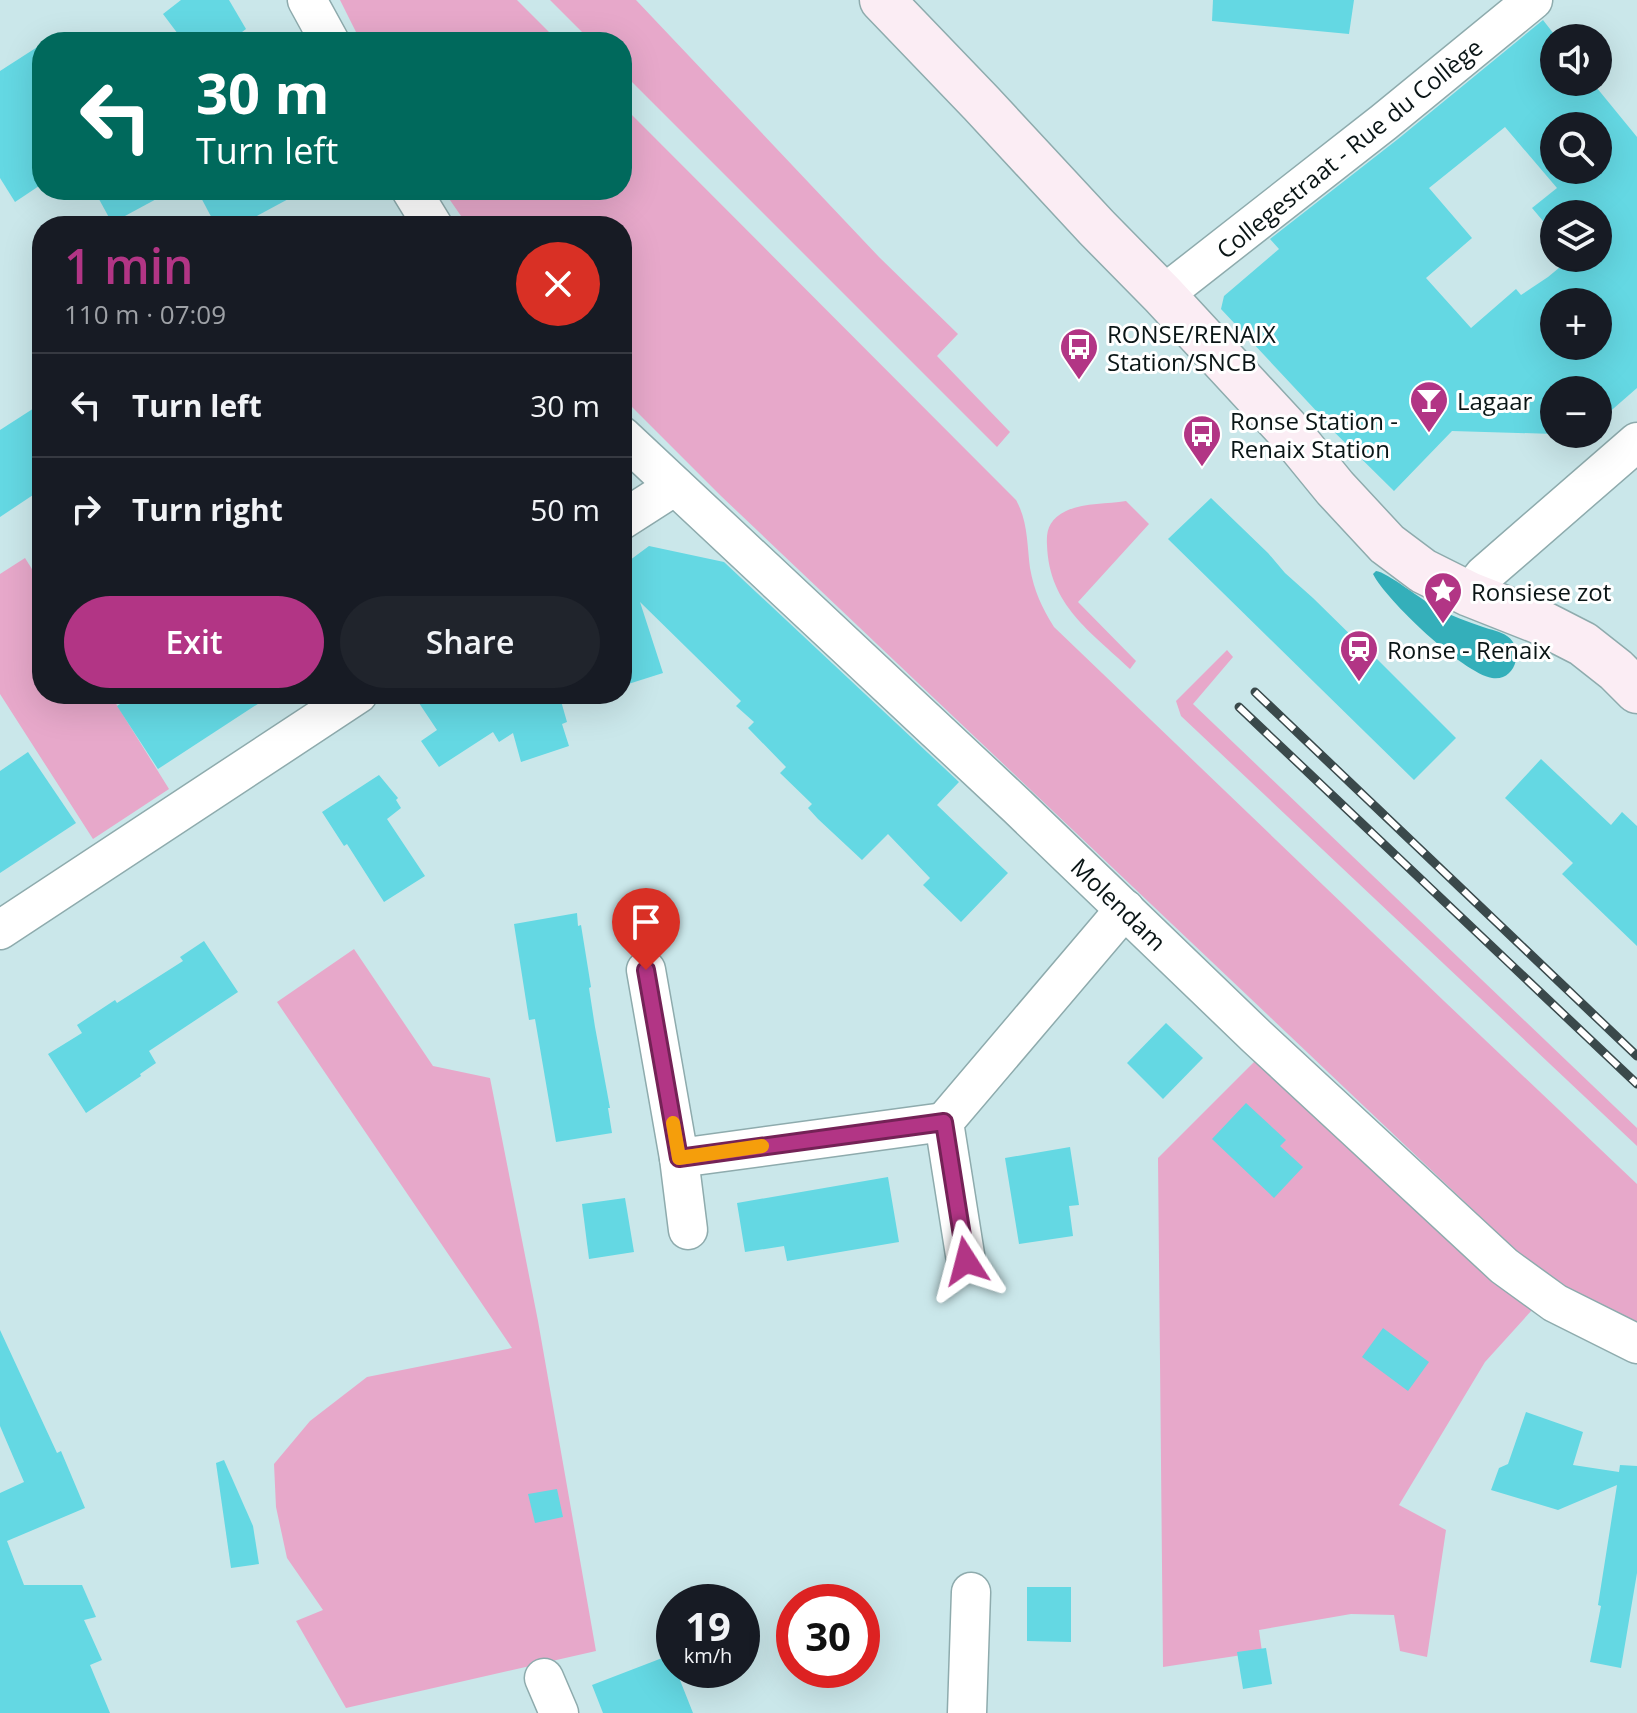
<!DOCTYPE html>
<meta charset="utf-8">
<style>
:root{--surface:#171b24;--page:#20242c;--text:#f1f3f6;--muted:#9ea1a6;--line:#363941;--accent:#b23585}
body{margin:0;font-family:"Open Sans",sans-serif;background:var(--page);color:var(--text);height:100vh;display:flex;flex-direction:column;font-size:30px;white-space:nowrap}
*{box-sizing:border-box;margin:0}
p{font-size:26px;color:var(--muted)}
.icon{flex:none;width:44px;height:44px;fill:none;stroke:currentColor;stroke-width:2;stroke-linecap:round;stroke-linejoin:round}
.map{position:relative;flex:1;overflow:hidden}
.sheet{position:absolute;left:32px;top:216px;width:600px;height:488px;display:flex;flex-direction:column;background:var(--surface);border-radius:32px;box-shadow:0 8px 32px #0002}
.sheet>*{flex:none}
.top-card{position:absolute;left:32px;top:32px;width:600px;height:168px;border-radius:32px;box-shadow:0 8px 32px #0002;background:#00695c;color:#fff;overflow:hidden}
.tools{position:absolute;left:1540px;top:24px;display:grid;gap:16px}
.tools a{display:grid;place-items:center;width:72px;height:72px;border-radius:50%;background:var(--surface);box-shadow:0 8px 32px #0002;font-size:40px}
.speed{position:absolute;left:656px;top:1584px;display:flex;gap:16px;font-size:40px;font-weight:700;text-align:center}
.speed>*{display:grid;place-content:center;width:104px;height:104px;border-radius:50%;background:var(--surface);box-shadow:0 8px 32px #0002;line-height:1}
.speed small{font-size:20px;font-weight:400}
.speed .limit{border:12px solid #d22;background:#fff;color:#111}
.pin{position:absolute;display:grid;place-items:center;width:68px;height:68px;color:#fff;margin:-82px -34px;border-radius:50% 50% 50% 0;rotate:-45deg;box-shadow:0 0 8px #0007}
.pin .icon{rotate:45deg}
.me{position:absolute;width:88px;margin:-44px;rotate:351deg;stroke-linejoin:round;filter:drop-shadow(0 0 6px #0008)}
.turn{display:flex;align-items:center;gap:28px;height:168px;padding:0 32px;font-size:36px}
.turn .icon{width:104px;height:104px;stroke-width:2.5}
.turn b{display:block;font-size:56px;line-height:68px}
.round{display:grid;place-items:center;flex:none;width:84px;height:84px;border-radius:42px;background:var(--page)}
.head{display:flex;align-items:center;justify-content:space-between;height:136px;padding:0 32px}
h1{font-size:48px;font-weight:600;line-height:60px;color:var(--accent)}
.button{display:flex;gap:16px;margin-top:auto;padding:16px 32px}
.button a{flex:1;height:92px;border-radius:48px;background:var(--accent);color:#fff;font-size:32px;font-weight:600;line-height:92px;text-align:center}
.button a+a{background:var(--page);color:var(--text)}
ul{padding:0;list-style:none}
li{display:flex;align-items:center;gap:24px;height:104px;padding:0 32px;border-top:2px solid var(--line)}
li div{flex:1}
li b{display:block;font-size:30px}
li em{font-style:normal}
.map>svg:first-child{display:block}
.green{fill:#e7a8ca}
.water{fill:#34afba}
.building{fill:#64d8e3;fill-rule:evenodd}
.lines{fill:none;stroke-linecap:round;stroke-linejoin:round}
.street-casing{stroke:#8eabad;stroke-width:41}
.secondary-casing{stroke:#8eabad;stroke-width:47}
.street{stroke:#fff;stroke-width:38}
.secondary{stroke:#fbedf4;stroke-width:44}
.rail-casing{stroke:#3a494b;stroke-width:9}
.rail{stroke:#fff;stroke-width:6;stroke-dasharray:18;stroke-linecap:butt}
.route-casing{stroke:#742256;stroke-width:20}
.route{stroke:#b23585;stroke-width:14}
.slow{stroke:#f59e0b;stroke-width:14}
.labels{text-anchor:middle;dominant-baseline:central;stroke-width:6;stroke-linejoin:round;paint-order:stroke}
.street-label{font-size:24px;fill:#0a1516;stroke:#fff}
.poi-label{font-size:24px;fill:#0a1516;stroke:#fff;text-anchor:start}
</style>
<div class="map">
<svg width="1637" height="1713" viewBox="0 0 1637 1713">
<rect width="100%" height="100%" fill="#cae7ea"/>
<g class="green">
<polygon points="340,0 517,0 559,42 361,42"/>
<polygon points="550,0 636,0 879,257 958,334 937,356 1010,432 997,447 622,72 622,42 592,42"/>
<path d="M622 105 1016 500C1028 521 1027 545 1030 568 1034 591 1042 608 1054 627L1444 1001 1637 1184V1323L1544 1277 721 496 622 397V226H468L443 190H622Z"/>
<path d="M1126 501 1149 524 1078 602 1136 661 1130 669C1090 631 1049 605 1047 545 1046 529 1050 519 1066 511 1083 503 1107 504 1126 501Z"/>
<polygon points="25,558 42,585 42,694 110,694 169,789 93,839 0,694 0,574"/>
<polygon points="1227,650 1233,657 1193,704 1637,1128 1637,1146 1181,716 1176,701"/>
<polygon points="354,949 433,1066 490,1078 538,1321 596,1651 346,1708 296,1621 323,1610 287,1558 276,1507 274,1464 310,1421 367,1377 512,1348 277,1002"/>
<polygon points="1264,1052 1532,1310 1485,1362 1399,1505 1446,1530 1427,1657 1400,1651 1394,1615 1351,1614 1259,1630 1262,1652 1163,1667 1158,1158"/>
</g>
<path class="water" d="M1376 571C1387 572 1423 601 1438 609 1452 616 1468 622 1483 627 1491 630 1500 631 1507 636 1525 648 1516 682 1492 678 1463 673 1386 600 1373 574Z"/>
<g class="building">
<polygon points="181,0 229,0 246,29 229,42 184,42 163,14"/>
<polygon points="1213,0 1354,0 1349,34 1212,21"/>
<path d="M1543 20 1557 38H1554V82H1592L1637 137V388L1598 422V390H1554V434L1452 431 1394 491 1319 417 1321 416 1221 309 1224 296 1279 249 1270 239 1398 139ZM1554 126H1598V170H1554ZM1505 127 1557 188 1532 208 1554 234V214H1598V258H1571L1548 277 1521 295 1516 289 1471 328 1426 278 1472 238 1429 188ZM1554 302H1598V346H1554Z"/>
<polygon points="42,44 42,184 15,202 0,178 0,71"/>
<polygon points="94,190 173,190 112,223"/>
<polygon points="197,190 305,190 238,226 216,226"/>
<polygon points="42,403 42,489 0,517 0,430"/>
<polygon points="1211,498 1268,553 1285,573 1313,598 1366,650 1367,649 1456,738 1414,780 1168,539"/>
<polygon points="649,546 724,562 959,782 937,805 1008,873 961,922 923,885 930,878 888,834 862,860 818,819 808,808 812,804 780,773 786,767 748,728 754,722 736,706 741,701 640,602 663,673 622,686 622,566"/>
<polygon points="135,694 273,694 158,769 117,706"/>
<polygon points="413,694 559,694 567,722 562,724 569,746 521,762 513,733 499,742 493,732 439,767 421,741 437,730"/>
<polygon points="28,752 76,823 0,873 0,771"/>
<polygon points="1541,759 1611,825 1622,812 1637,826 1637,946 1562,874 1573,863 1505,798"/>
<polygon points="379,775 398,798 396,800 401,808 387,819 425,876 384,902 347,844 344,846 322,812"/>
<polygon points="577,913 578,926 581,925 591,987 589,988 595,1027 610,1108 608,1108 612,1133 556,1142 535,1019 529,1020 514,924"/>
<polygon points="204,941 238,992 149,1051 156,1063 140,1074 141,1076 86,1113 48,1054 82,1033 77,1025 115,1000 117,1003 183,961 180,957"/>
<polygon points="1166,1023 1203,1058 1163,1099 1127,1063"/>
<polygon points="1246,1103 1286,1140 1280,1146 1303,1167 1274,1198 1212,1139"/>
<polygon points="1070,1147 1079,1205 1069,1206 1073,1236 1019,1244 1005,1158"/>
<polygon points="888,1177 899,1242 787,1261 784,1246 745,1252 737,1203"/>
<polygon points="625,1198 634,1252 589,1259 582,1204"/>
<polygon points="1383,1328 1429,1362 1408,1391 1362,1357"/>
<polygon points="0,1330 57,1453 61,1451 85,1508 7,1541 24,1585 82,1585 96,1617 84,1620 102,1660 90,1665 110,1713 0,1713 0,1493 24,1482 0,1426"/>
<polygon points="1526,1412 1583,1432 1573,1465 1619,1472 1620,1465 1637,1466 1637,1573 1621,1668 1590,1662 1601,1606 1598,1605 1617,1485 1558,1510 1491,1490 1499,1468 1508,1464"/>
<polygon points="224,1460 253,1526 259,1564 231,1568 216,1463"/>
<polygon points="557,1489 563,1517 535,1523 528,1494"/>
<polygon points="1027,1587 1071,1587 1071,1642 1027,1641"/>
<polygon points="1266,1648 1272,1684 1243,1689 1237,1652"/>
<polygon points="670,1655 674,1670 676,1670 693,1713 603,1713 592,1685"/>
</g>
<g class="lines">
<defs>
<g id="street">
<polyline points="307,0 330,42"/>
<polyline points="411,190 433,226"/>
<polyline points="1163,295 1384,122 1533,0"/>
<polyline points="622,436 1017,806 1257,1037 1504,1266 1555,1303 1637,1344"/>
<polyline points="622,520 675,486"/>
<polyline points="1469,594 1484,575 1637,442"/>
<polyline points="0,930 358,694"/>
<polyline points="646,970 679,1158 944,1122"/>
<polyline points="679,1158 688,1230"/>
<polyline points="966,1261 944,1122 1125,909"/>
<polyline points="544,1678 559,1713"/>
<polyline points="967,1713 971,1592"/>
</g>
<polyline id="secondary" points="882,0 981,103 1097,228 1163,295 1286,428 1335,488 1387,544 1423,571 1469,594 1540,622 1583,644 1616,670 1637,691"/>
</defs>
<use href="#street" class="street-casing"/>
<use href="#secondary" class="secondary-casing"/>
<use href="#street" class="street"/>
<use href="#secondary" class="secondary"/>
<defs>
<g id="rail">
<polyline points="1255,692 1637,1056"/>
<polyline points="1239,707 1637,1084"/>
</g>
</defs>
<use href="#rail" class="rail-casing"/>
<use href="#rail" class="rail"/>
</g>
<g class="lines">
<defs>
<polyline id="route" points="646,970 679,1158 944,1122 966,1261"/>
</defs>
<use href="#route" class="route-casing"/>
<use href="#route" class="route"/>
<polyline class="slow" points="673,1123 679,1158 762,1146"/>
</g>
<defs>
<symbol id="bus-pin" viewBox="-11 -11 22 30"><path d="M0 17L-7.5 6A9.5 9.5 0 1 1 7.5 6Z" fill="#b23585" stroke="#fff"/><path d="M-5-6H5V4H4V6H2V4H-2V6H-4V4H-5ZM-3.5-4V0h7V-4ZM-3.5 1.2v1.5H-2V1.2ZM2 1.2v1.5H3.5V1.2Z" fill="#fff"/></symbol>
<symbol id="bar-pin" viewBox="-11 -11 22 30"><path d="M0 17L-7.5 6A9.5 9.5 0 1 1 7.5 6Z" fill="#b23585" stroke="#fff"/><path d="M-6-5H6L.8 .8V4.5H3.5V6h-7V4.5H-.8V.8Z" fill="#fff"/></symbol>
<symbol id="sight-pin" viewBox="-11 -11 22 30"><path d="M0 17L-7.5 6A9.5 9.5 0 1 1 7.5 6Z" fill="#b23585" stroke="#fff"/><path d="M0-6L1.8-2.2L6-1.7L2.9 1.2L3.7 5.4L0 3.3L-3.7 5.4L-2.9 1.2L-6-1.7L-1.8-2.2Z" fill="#fff"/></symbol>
<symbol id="station-pin" viewBox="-11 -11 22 30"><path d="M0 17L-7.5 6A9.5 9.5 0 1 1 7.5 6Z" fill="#b23585" stroke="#fff"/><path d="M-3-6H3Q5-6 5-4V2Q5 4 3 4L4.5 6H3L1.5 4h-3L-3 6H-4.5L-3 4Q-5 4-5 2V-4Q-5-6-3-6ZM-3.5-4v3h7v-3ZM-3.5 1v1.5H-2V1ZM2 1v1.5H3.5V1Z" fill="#fff"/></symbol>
</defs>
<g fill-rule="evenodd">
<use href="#bus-pin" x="1057" y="325" width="44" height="60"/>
<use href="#bar-pin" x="1407" y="378" width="44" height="60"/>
<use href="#bus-pin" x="1180" y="412" width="44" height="60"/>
<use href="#sight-pin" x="1421" y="569" width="44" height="60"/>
<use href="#station-pin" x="1337" y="627" width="44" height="60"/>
</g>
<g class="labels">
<g class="street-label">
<text transform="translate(1349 148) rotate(-39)">Collegestraat - Rue du Collège</text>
<text transform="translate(1119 904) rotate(44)">Molendam</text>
</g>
<g class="poi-label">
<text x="1107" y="333">RONSE/RENAIX<tspan x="1107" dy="28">Station/SNCB</tspan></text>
<text x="1457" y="400">Lagaar</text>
<text x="1230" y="420">Ronse Station -<tspan x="1230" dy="28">Renaix Station</tspan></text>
<text x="1471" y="591">Ronsiese zot</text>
<text x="1387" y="649">Ronse - Renaix</text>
</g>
</g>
</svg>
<div class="tools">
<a><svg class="icon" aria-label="sound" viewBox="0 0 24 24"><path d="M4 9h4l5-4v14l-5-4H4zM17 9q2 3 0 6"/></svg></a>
<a><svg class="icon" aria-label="search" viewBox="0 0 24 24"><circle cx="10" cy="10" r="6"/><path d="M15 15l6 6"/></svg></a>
<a><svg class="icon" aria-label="layers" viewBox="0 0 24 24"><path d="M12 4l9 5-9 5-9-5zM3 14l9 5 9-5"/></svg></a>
<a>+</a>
<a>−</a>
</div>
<div class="speed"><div>19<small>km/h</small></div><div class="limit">30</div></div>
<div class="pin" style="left:646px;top:970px;background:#d93025"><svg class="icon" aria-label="arrive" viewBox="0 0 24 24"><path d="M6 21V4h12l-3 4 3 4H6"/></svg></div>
<svg class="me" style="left:966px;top:1261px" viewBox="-20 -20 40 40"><path d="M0-17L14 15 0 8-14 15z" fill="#b23585" stroke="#fff" stroke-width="4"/></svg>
<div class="top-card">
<div class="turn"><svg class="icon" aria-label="left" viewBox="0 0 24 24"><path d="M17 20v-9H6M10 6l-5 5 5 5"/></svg><div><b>30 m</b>Turn left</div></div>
</div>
<section class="sheet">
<div class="head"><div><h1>1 min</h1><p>110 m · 07:09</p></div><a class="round" style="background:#d93025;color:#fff"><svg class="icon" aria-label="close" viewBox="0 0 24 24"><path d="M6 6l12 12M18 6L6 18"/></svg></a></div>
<ul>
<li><svg class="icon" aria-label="left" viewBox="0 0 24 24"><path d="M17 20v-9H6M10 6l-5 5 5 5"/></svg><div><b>Turn left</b></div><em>30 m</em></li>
<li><svg class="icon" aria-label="right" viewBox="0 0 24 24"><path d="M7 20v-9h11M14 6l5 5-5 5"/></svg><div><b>Turn right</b></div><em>50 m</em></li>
</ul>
<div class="button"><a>Exit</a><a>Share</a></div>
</section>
</div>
